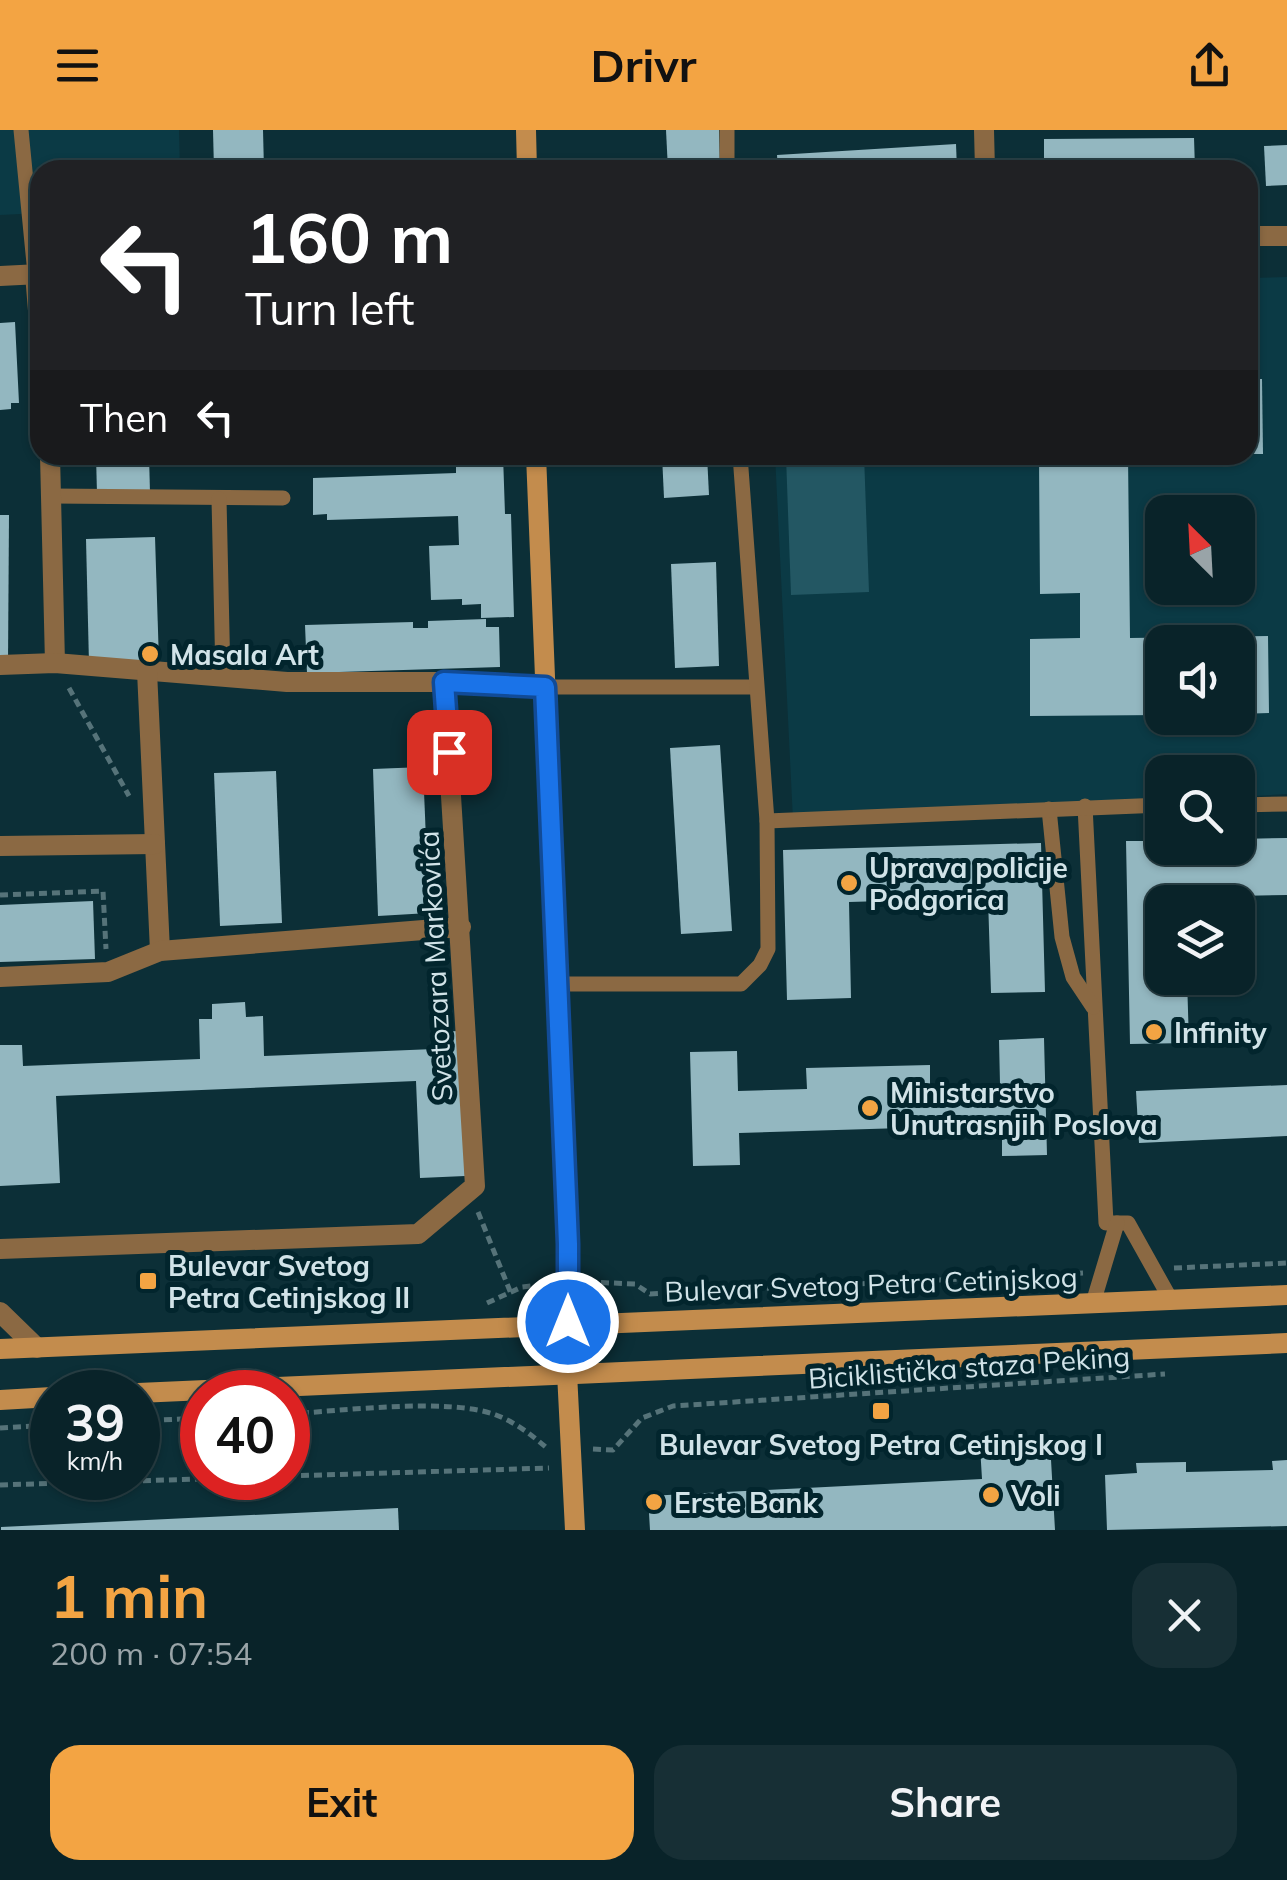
<!DOCTYPE html>
<meta charset="utf-8">
<style>
:root{--surface:#092329;--page:#172f35;--text:#f1f3f6;--muted:#99a4a8;--line:#294046;--accent:#f3a443}
body{margin:0;font-family:Mulish,sans-serif;background:var(--page);color:var(--text);height:100vh;display:flex;flex-direction:column;font-size:38px;white-space:nowrap}
*{box-sizing:border-box;margin:0}
p{font-size:32px;color:var(--muted)}
.icon{flex:none;width:55px;height:55px;fill:none;stroke:currentColor;stroke-width:2;stroke-linecap:round;stroke-linejoin:round}
.map{position:relative;height:1400px;overflow:hidden}
.sheet{display:flex;flex-direction:column;background:var(--surface);flex:1}
.sheet>*{flex:none}
.top-card{position:absolute;left:30px;top:30px;width:1228px;height:305px;border-radius:30px;box-shadow:0 2px 8px #0004,0 0 0 2px var(--line);background:#202124;color:#fff;overflow:hidden}
.needle{width:65px;rotate:336deg}
.fabs{position:absolute;left:1145px;top:365px;display:grid;gap:20px}
.fabs a{display:grid;place-items:center;width:110px;height:110px;border-radius:20px;background:var(--surface);box-shadow:0 2px 8px #0004,0 0 0 2px var(--line);font-size:50px}
.speed{position:absolute;left:30px;top:1240px;display:flex;gap:20px;font-size:50px;font-weight:700;text-align:center}
.speed>*{display:grid;place-content:center;width:130px;height:130px;border-radius:50%;background:var(--surface);box-shadow:0 2px 8px #0004,0 0 0 2px var(--line);line-height:1}
.speed small{font-size:25px;font-weight:400}
.speed .limit{border:15px solid #d22;background:#fff;color:#111}
.pin{position:absolute;display:grid;place-items:center;width:85px;height:85px;color:#fff;margin:-42px;border-radius:20px;box-shadow:0 5px 15px #0006}
.me{position:absolute;width:110px;margin:-55px;rotate:0deg;stroke-linejoin:round;filter:drop-shadow(0 0 8px #0008)}
.turn{display:flex;align-items:center;gap:35px;height:210px;padding:0 50px;font-size:45px}
.turn .icon{width:130px;height:130px;stroke-width:2.5}
.turn b{display:block;font-size:70px;line-height:85px}
.then{display:flex;align-items:center;height:95px;padding:0 50px;background:#0003;gap:20px;font-size:38px}
.round{display:grid;place-items:center;flex:none;width:105px;height:105px;border-radius:30px;background:var(--page)}
.summary{display:flex;align-items:center;justify-content:space-between;height:170px;padding:0 50px}
h1{font-size:60px;font-weight:700;line-height:75px;color:var(--accent)}
.button{display:flex;gap:20px;margin-top:auto;padding:20px 50px}
.button a{flex:1;height:115px;border-radius:30px;background:var(--accent);color:#111;font-size:40px;font-weight:700;line-height:115px;text-align:center}
.button a+a{background:var(--page);color:var(--text)}
header{display:flex;justify-content:space-between;align-items:center;height:130px;padding:0 50px;background:var(--accent);color:#111;font-size:45px;font-weight:700}
.map>svg:first-child{display:block}
.built{fill:#0b3a45;fill-rule:evenodd}
.green{fill:#235763}
.building{fill:#93b7c0}
.lines{fill:none;stroke-linecap:round;stroke-linejoin:round}
.path{stroke:#567379;stroke-width:5;stroke-dasharray:8 5;stroke-linecap:butt}
.lane{stroke:#8b6943;stroke-width:15}
.street{stroke:#8b6943;stroke-width:20}
.secondary{stroke:#c38c4d;stroke-width:20}
.route-casing{stroke:#114b97;stroke-width:25}
.route{stroke:#1a73e8;stroke-width:18}
.poi-dot{fill:#f3a443;stroke:#02252d;stroke-width:4}
.labels{text-anchor:middle;dominant-baseline:central;stroke-width:10;stroke-linejoin:round;paint-order:stroke}
.poi-label{font-size:28px;font-weight:bold;fill:#d1e3e8;stroke:#02252d;text-anchor:start}
.street-label{font-size:28px;fill:#d1e3e8;stroke:#02252d}
</style>
<header><svg class="icon" aria-label="menu" viewBox="0 0 24 24"><path d="M4 6h16M4 12h16M4 18h16"/></svg>Drivr<svg class="icon" aria-label="share" viewBox="0 0 24 24"><path d="M12 15V3M7 8l5-5 5 5M5 13v7h14v-7"/></svg></header>
<div class="map">
<svg width="1287" height="1400" viewBox="0 0 1287 1400">
<rect width="100%" height="100%" fill="#0c2f37"/>
<g class="built">
<polygon points="0,0 179,0 180,40 40,40 40,83 0,85"/>
<path d="M1287 147V664L1238 667V642H1162V671L793 690 775 325H1248V148ZM1162 382H1238V458H1162ZM1162 512H1238V588H1162Z"/>
</g>
<polygon class="green" points="864,325 869,462 791,465 786,326"/>
<g class="building">
<polygon points="213,0 263,0 264,40 214,40"/>
<polygon points="666,0 719,0 720,40 668,40"/>
<polygon points="1194,8 1195,40 1044,40 1044,9"/>
<polygon points="956,14 957,40 778,40 777,25"/>
<polygon points="1287,15 1287,55 1266,56 1264,16"/>
<polygon points="485,28 486,40 381,40 381,31"/>
<polygon points="15,192 19,273 11,273 11,279 0,280 0,193"/>
<polygon points="1248,249 1262,249 1263,324 1248,324"/>
<polygon points="96,325 149,325 150,363 97,364"/>
<polygon points="456,325 503,325 505,384 511,384 514,487 481,488 481,474 462,475 462,469 431,470 429,416 459,415 458,386 327,390 327,384 313,385 313,348 456,343"/>
<polygon points="662,325 707,325 709,365 664,368"/>
<polygon points="907,325 1128,325 1130,508 1268,506 1269,583 1238,584 1238,512 1162,512 1162,585 1030,586 1030,509 1080,508 1080,463 1040,464 1039,328 907,331"/>
<polygon points="0,385 9,385 8,532 0,532"/>
<polygon points="155,407 159,532 89,534 86,409"/>
<polygon points="716,432 719,536 675,538 671,434"/>
<polygon points="486,489 486,497 499,497 500,537 307,543 305,495 413,492 413,498 428,498 428,491"/>
<polygon points="720,615 732,801 681,804 670,618"/>
<polygon points="423,637 429,783 378,786 373,639"/>
<polygon points="276,641 282,793 220,796 214,643"/>
<polygon points="1287,708 1287,765 1186,767 1186,772 1162,772 1162,848 1187,848 1189,913 1130,914 1126,711 1162,711 1162,718 1238,718 1238,709"/>
<polygon points="1041,713 1045,862 991,863 988,768 849,772 851,868 787,870 783,720"/>
<polygon points="93,771 95,829 0,832 0,775"/>
<polygon points="245,872 246,887 263,886 264,926 434,919 433,902 459,901 465,1046 420,1048 416,951 56,966 60,1053 0,1056 0,915 22,915 23,936 200,929 199,889 212,889 212,874"/>
<polygon points="1044,908 1047,1025 1002,1026 1002,995 739,1003 740,1035 693,1036 690,922 737,921 738,961 807,959 806,938 930,935 930,956 1000,954 999,910"/>
<polygon points="1287,955 1287,1006 1139,1013 1136,961"/>
<polygon points="1050,1312 1055,1400 650,1400 648,1366 982,1349 980,1316"/>
<polygon points="1287,1330 1287,1396 1107,1400 1105,1345 1137,1343 1136,1333 1186,1332 1186,1342 1273,1340 1272,1331"/>
<polygon points="398,1378 399,1400 1,1400 1,1397"/>
</g>
<g class="lines">
<g class="path">
<polyline points="69,558 129,666"/>
<polyline points="0,765 103,761 106,819"/>
<polyline points="478,1082 512,1166"/>
<polyline points="1174,1138 1287,1133"/>
<polyline points="588,1152 635,1154 650,1164 1083,1143"/>
<polyline points="487,1173 522,1157 547,1154"/>
<path d="M288 1284C341 1281 449 1267 496 1285 515 1292 533 1306 548 1319"/>
<polyline points="138,1291 202,1288"/>
<polyline points="0,1298 52,1295"/>
<polyline points="593,1319 613,1320 642,1288 673,1276 1165,1244"/>
<polyline points="288,1346 549,1338"/>
<polyline points="0,1355 233,1348"/>
</g>
<g class="lane">
<polyline points="21,0 35,144"/>
<polyline points="727,0 727,40"/>
<polyline points="52,366 283,368"/>
<polyline points="219,369 223,547"/>
<polyline points="545,557 755,557"/>
<polyline points="1238,675 1287,674"/>
<polyline points="1085,676 1106,1093 1128,1093 1171,1170"/>
<polyline points="1049,679 1062,807 1073,847 1093,877"/>
<polyline points="767,691 1162,675"/>
<polyline points="558,854 741,854 760,835 768,819 767,691 740,325"/>
<polyline points="1093,1173 1117,1093"/>
</g>
<g class="street">
<polyline points="984,0 985,40"/>
<polyline points="1248,106 1287,106"/>
<polyline points="35,144 40,205"/>
<polyline points="0,146 40,144"/>
<polyline points="50,325 55,533"/>
<polyline points="0,535 55,533 287,552 444,552 545,557"/>
<polyline points="147,541 160,821"/>
<polyline points="0,716 155,714"/>
<polyline points="0,847 108,842 160,821 461,797"/>
<polyline points="0,1119 418,1104 475,1056 444,552"/>
<polyline points="0,1182 37,1218"/>
</g>
<g class="secondary">
<polyline points="526,0 527,40"/>
<polyline points="536,325 568,1114 567,1243 575,1400"/>
<polyline points="0,1219 1287,1165"/>
<polyline points="138,1263 1287,1213"/>
<polyline points="0,1270 52,1267"/>
</g>
</g>
<g class="lines">
<defs>
<polyline id="route" points="449,622 444,552 545,557 568,1114 568,1192"/>
</defs>
<use href="#route" class="route-casing"/>
<use href="#route" class="route"/>
</g>
<g class="poi-dot">
<circle cx="150" cy="524" r="10"/>
<circle cx="849" cy="753" r="10"/>
<circle cx="1154" cy="902" r="10"/>
<circle cx="870" cy="978" r="10"/>
<rect x="138" y="1141" width="20" height="20" rx="5"/>
<rect x="871" y="1271" width="20" height="20" rx="5"/>
<circle cx="991" cy="1365" r="10"/>
<circle cx="654" cy="1372" r="10"/>
</g>
<g class="labels">
<g class="poi-label">
<text x="170" y="524">Masala Art</text>
<text x="869" y="737">Uprava policije<tspan x="869" dy="32">Podgorica</tspan></text>
<text x="1174" y="902">Infinity</text>
<text x="890" y="962">Ministarstvo<tspan x="890" dy="32">Unutrasnjih Poslova</tspan></text>
<text x="168" y="1135">Bulevar Svetog<tspan x="168" dy="32">Petra Cetinjskog II</tspan></text>
<text x="881" y="1314" text-anchor="middle">Bulevar Svetog Petra Cetinjskog I</text>
<text x="1011" y="1365">Voli</text>
<text x="674" y="1372">Erste Bank</text>
</g>
<g class="street-label">
<text transform="translate(435 836) rotate(-93)">Svetozara Markovića</text>
<text transform="translate(871 1154) rotate(-2)">Bulevar Svetog Petra Cetinjskog</text>
<text transform="translate(969 1237) rotate(-4)">Biciklistička staza Peking</text>
</g>
</g>
</svg>
<div class="fabs">
<a><svg class="needle" viewBox="-14 -14 28 28"><path d="M0-13l5 13h-10z" fill="#e53935"/><path d="M0 13l5-13h-10z" fill="#99a4a8"/></svg></a>
<a><svg class="icon" aria-label="sound" viewBox="0 0 24 24"><path d="M4 9h4l5-4v14l-5-4H4zM17 9q2 3 0 6"/></svg></a>
<a><svg class="icon" aria-label="search" viewBox="0 0 24 24"><circle cx="10" cy="10" r="6"/><path d="M15 15l6 6"/></svg></a>
<a><svg class="icon" aria-label="layers" viewBox="0 0 24 24"><path d="M12 4l9 5-9 5-9-5zM3 14l9 5 9-5"/></svg></a>
</div>
<div class="speed"><div>39<small>km/h</small></div><div class="limit">40</div></div>
<div class="pin" style="left:449px;top:622px;background:#d93025"><svg class="icon" aria-label="arrive" viewBox="0 0 24 24"><path d="M6 21V4h12l-3 4 3 4H6"/></svg></div>
<svg class="me" style="left:568px;top:1192px" viewBox="-20 -20 40 40"><circle r="17" fill="#1a73e8" stroke="#fff" stroke-width="3"/><path d="M0-11L8 9 0 5-8 9z" fill="#fff"/></svg>
<div class="top-card">
<div class="turn"><svg class="icon" aria-label="left" viewBox="0 0 24 24"><path d="M17 20v-9H6M10 6l-5 5 5 5"/></svg><div><b>160 m</b>Turn left</div></div>
<div class="then">Then<svg class="icon" aria-label="left" viewBox="0 0 24 24"><path d="M17 20v-9H6M10 6l-5 5 5 5"/></svg></div>
</div>
</div>
<section class="sheet">
<div class="summary"><div><h1>1 min</h1><p>200 m · 07:54</p></div><a class="round"><svg class="icon" aria-label="close" viewBox="0 0 24 24"><path d="M6 6l12 12M18 6L6 18"/></svg></a></div>
<div class="button"><a>Exit</a><a>Share</a></div>
</section>
